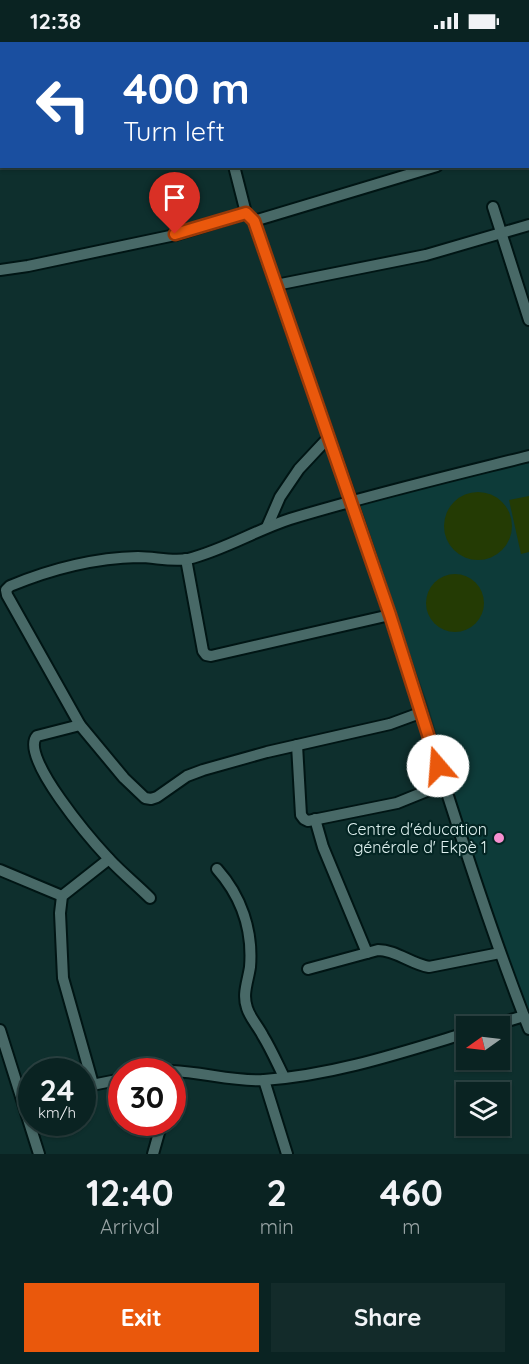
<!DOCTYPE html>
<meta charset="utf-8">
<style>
:root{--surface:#0a2322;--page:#132b2a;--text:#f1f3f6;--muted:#99a4a5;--line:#2a4040;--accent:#ea580c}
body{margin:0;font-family:Quicksand,sans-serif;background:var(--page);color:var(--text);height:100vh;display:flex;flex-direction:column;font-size:22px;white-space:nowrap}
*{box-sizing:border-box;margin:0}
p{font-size:20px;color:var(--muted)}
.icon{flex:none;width:33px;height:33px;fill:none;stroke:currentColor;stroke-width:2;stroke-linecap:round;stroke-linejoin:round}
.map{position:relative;height:1112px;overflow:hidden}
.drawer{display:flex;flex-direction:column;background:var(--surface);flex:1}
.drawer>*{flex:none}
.top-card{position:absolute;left:0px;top:0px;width:530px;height:126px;box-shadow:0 2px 4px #0004,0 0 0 2px var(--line);background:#1a4fa0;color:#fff;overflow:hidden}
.needle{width:39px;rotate:256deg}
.tools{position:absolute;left:456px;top:974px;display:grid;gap:12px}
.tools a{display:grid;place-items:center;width:54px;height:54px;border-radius:0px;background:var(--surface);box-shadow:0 2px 4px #0004,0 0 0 2px var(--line);font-size:30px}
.speed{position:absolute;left:18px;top:1016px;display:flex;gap:12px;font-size:30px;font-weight:700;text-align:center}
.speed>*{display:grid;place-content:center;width:78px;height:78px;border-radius:50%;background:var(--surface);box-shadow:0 2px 4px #0004,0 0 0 2px var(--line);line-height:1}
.speed small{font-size:15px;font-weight:400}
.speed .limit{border:9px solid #d22;background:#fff;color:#111}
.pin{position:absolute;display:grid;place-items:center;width:51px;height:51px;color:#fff;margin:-62px -26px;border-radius:50% 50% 50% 0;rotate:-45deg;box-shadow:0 0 6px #0007}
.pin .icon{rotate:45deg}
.me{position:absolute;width:66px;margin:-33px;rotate:342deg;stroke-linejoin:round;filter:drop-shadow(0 0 4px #0008)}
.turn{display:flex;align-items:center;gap:21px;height:126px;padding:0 24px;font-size:27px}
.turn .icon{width:78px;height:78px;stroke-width:2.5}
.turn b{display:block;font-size:42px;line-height:51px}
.eta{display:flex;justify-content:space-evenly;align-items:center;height:102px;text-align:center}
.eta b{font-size:36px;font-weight:700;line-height:42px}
.action{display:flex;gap:12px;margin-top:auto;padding:12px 24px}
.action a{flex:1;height:69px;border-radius:0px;background:var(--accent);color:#fff;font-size:24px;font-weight:700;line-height:69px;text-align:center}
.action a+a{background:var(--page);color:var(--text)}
.status{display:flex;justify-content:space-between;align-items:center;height:42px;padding:0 30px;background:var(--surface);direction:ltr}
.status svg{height:16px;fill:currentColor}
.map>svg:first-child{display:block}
.built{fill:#0d3b39}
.green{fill:#243b04}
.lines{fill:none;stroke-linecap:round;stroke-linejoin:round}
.street-casing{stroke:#001514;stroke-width:14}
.street{stroke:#486967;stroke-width:10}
.route-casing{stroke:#983908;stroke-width:15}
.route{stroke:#ea580c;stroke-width:10}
.poi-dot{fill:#f690d0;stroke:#032523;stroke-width:2}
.labels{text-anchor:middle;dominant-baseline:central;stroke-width:4.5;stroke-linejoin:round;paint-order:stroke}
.poi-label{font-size:16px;fill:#dff1f0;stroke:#032523;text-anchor:end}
</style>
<div class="status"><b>12:38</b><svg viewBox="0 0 49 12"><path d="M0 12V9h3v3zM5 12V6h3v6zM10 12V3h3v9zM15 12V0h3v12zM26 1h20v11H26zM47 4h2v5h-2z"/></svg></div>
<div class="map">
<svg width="529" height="1112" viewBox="0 0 529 1112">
<rect width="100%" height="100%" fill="#0e2f2d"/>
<polygon class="built" points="529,419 529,979 509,932 427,660 356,462"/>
<g class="green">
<circle cx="478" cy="484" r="34"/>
<polygon points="529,454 529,510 521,512 509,458"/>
<circle cx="455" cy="561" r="29"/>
</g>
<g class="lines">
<defs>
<g id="street">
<polyline points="65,0 65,2"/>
<polyline points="189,2 194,0"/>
<polyline points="524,2 529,1"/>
<polyline points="0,7 2,12"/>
<polyline points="0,60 2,60"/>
<polyline points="528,98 529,98"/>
<path d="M234 124 246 171 254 179C298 311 347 441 390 574 436 712 476 852 529 987"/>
<polyline points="493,165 529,278"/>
<polyline points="254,179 437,124"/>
<polyline points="0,228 28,224 175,193 246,171"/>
<polyline points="276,243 426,213 529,183"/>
<polyline points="267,485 280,455 299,427 328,396"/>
<polyline points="186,517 203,609 206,613 211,614 390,573"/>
<path d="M420 671 390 682 267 710 203 728 187 734 157 755 151 757 145 756 124 736 80 683 7 553 6 548 10 544C51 527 93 516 138 515 155 515 171 520 188 517 224 508 256 488 290 477 369 453 449 434 529 414"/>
<path d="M80 683 37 694C18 714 94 801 109 817 122 831 137 843 150 856"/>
<polyline points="297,703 301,773 304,777 308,779 397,761 444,742"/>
<polyline points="315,777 323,805 367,911"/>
<path d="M217 827C241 854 253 888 250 925 248 939 242 952 247 966 250 976 258 984 263 994 271 1007 277 1021 284 1035"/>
<polyline points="0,828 62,854"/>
<path d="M308 927 378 908C396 908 411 922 429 925L500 911"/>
<polyline points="491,984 524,974"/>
<polyline points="0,988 39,1112"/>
<path d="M172 1029C203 1030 234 1040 264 1038 334 1033 400 1011 466 991"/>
<polyline points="264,1038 287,1112"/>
<polyline points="93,1042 63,936 60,871 62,854 109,817"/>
<polyline points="82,1045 122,1037"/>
<polyline points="153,1112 162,1080"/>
</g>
</defs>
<use href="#street" class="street-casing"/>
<use href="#street" class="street"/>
</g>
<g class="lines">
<defs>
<polyline id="route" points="175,192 246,171 254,179 390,573 438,724"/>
</defs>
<use href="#route" class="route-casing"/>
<use href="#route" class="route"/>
</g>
<circle class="poi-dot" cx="499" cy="796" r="6"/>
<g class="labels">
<g class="poi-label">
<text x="487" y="787">Centre d'éducation<tspan x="487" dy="18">générale d' Ekpè 1</tspan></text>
</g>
</g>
</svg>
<div class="tools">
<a><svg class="needle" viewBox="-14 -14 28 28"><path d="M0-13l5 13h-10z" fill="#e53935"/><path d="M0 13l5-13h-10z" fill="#99a4a5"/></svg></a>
<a><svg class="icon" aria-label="layers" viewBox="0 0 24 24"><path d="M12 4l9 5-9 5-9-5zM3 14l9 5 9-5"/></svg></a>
</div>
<div class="speed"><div>24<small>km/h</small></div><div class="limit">30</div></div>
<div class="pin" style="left:175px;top:192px;background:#d93025"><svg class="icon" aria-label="arrive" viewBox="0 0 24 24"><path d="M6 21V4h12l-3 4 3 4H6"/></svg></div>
<svg class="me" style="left:438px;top:724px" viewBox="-20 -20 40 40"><circle r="19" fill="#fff"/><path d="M0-13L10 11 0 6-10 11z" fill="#ea580c"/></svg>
<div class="top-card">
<div class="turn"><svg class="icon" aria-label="left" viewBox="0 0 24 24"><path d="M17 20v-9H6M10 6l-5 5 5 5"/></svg><div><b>400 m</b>Turn left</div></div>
</div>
</div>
<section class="drawer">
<div class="eta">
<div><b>12:40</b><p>Arrival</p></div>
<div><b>2</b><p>min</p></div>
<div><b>460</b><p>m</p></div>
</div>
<div class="action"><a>Exit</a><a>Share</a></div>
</section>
